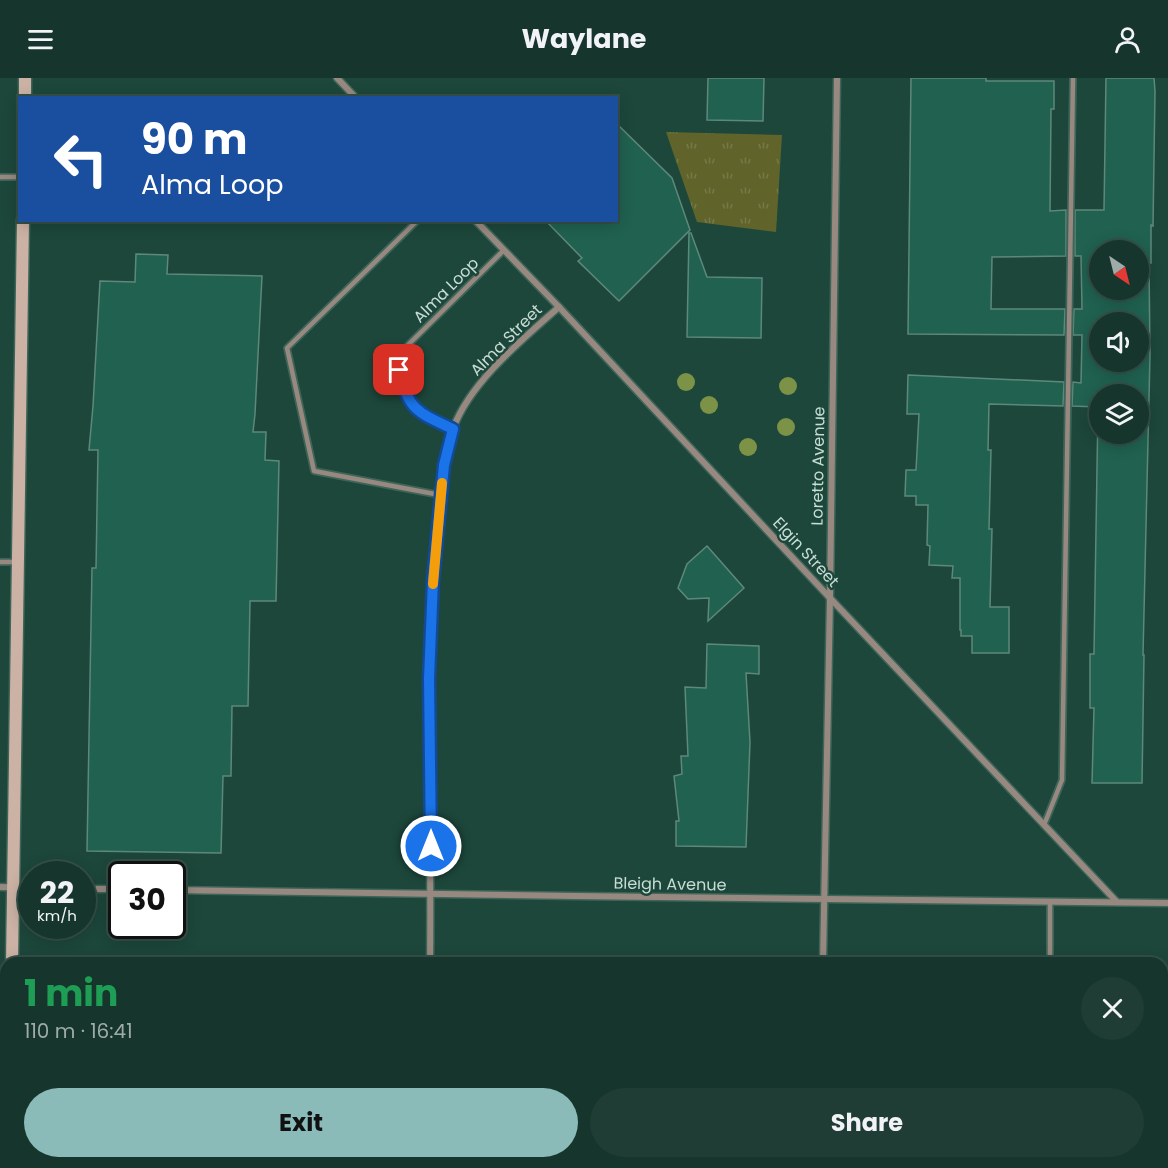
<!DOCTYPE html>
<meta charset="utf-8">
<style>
:root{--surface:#16352c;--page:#1f3d34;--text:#f1f3f6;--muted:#9eaba9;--line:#355048;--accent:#8bbbb9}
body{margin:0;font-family:Poppins,sans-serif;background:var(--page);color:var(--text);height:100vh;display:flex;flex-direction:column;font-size:22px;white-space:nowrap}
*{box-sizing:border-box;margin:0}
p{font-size:20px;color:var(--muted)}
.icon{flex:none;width:33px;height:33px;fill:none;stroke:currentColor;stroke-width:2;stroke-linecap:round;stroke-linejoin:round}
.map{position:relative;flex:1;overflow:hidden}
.drawer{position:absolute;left:0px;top:879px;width:1168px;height:212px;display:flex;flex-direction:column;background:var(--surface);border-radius:18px 18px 0 0;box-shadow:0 3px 15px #0003,0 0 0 2px var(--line)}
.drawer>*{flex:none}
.banner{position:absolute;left:18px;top:18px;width:600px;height:126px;border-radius:0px;box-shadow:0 3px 15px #0003,0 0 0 2px var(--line);background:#1a4fa0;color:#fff;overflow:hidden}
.needle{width:39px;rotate:145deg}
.tools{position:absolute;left:1089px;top:162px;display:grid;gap:12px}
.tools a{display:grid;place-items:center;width:60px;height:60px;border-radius:50%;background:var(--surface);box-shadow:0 3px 15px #0003,0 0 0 2px var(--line);font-size:30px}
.speed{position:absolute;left:18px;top:783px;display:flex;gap:12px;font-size:30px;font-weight:700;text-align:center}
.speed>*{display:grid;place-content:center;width:78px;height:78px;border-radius:50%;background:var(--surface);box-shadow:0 3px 15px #0003,0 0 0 2px var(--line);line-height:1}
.speed small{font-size:15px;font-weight:400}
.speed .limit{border:3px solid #111;border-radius:9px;background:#fff;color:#111}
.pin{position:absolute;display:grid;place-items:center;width:51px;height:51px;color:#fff;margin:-26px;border-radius:12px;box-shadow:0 3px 9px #0006}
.me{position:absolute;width:66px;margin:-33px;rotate:0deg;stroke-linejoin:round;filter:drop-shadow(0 0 4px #0008)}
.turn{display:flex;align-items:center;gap:21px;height:126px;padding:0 24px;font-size:27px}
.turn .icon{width:78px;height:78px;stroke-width:2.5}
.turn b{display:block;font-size:42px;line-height:51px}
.round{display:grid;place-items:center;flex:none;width:63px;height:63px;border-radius:32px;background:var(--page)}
.overview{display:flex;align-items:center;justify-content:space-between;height:102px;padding:0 24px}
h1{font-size:36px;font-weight:700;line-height:45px;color:#1e9e55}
.cta{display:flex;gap:12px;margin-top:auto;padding:12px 24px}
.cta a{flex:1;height:69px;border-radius:36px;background:var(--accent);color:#111;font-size:24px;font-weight:700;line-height:69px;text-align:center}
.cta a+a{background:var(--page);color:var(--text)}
header{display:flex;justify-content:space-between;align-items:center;height:78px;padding:0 24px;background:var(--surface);font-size:27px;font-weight:700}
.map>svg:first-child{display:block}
.park{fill:url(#park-tufts)}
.building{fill:#206150;stroke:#5e887a;stroke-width:1.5;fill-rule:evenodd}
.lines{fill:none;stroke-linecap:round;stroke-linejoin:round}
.service-casing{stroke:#3f655a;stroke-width:8}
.minor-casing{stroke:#3f655a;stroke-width:9}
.secondary-casing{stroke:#3f655a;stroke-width:15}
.service{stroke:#988980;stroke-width:4.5}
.minor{stroke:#988980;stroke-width:6}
.secondary{stroke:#cbb2a4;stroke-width:12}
.tree{fill:#7b9247}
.route-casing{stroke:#114b97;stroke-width:15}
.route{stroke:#1a73e8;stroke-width:10}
.slow{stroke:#f59e0b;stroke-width:10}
.labels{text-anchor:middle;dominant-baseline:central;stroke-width:5;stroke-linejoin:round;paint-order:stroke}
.street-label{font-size:16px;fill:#c7ddd5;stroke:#1d473b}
</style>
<header><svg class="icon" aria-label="menu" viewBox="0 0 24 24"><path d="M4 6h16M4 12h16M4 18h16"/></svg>Waylane<svg class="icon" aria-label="person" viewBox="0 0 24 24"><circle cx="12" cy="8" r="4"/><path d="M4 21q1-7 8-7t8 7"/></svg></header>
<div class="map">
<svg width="1168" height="1090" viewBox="0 0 1168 1090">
<defs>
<pattern id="park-tufts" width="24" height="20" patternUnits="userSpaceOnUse" patternTransform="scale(1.5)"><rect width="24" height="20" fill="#60632a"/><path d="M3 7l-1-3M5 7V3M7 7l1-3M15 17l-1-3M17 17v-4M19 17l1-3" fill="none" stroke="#757948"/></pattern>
</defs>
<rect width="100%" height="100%" fill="#1d473b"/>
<polygon class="park" points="666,54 782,57 776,154 697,144"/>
<g class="building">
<polygon points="708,0 764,0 763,43 707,42"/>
<polygon points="911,0 986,0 986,3 1054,3 1054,31 1051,31 1050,133 1066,132 1066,178 992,179 991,231 1065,231 1064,257 908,256"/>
<path d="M1106 0H1154L1155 13 1153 148 1151 147V185H1149L1150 277 1143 577H1144L1142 705H1092L1094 630H1090V576H1094L1098 329 1072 328 1073 304 1081 305 1082 257H1073L1074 231H1082L1081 178H1075V132H1104ZM1100 172H1138V212H1100ZM1100 244H1138V284H1100ZM1100 316H1138V356H1100Z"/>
<polygon points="616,45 672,100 690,152 619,223 578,183 582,180 545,142 616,142"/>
<polygon points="689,155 691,155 707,199 762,200 761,260 687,259"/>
<polygon points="136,176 168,177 167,196 262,198 255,336 253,354 266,354 265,382 279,383 276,523 250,523 248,628 232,628 231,698 223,698 221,775 87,773 92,490 96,490 98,372 89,372 93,328 100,203 135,204"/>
<polygon points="908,297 1064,304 1063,328 989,326 988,372 991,372 989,451 992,451 990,529 1009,529 1009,575 972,575 972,558 961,558 961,552 960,552 960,500 952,500 953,488 929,487 930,468 927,467 928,427 916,427 916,418 905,418 906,392 916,392 919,336 907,336"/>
<polygon points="707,468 744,510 708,543 709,520 688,521 678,510 687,486"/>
<polygon points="707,566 759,568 759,596 746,595 750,664 746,769 676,768 676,743 679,743 674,698 682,696 681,678 688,678 685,609 706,610"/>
</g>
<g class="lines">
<defs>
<g id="service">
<polyline points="0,99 20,99"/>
<polyline points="418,142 287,270 314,393 440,417"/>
<polyline points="453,351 424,338 411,326 403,309 399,292 408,267 504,172"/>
<polyline points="0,484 15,484"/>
<polyline points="1044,747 1062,702 1073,0"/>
<polyline points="1050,885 1050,824"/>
<polyline points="0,1014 6,1015"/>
<polyline points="1047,1090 1047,1084"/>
</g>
<g id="minor">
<polyline points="337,0 356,20"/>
<polyline points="475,142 559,229 830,520 1117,824"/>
<polyline points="0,809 32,810"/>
<polyline points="82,811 122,811"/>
<polyline points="172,812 575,818 1168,825"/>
<path d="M430 885C432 746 424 606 436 468 439 432 440 385 453 351 470 304 523 261 559 229"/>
<polyline points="823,885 830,520 837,0"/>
<polyline points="427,1090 427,1084"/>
<polyline points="819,1090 819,1084"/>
</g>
<g id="secondary">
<polyline points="25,20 25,0"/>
<polyline points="12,885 23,142"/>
<polyline points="8,1090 8,1084"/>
</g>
</defs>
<use href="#service" class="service-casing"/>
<use href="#minor" class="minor-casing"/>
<use href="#secondary" class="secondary-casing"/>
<use href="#service" class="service"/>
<use href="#minor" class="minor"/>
<use href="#secondary" class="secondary"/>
</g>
<g class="tree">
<circle cx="686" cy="304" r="9"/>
<circle cx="788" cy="308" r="9"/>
<circle cx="709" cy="327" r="9"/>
<circle cx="786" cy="349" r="9"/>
<circle cx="748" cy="369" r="9"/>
</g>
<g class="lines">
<defs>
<path id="route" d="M399 292C407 331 418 335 453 351L444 387 433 502 429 601 431 768"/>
</defs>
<use href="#route" class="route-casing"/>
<use href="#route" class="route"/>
<polyline class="slow" points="433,506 442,405"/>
</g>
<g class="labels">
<g class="street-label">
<text transform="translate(446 212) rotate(-45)">Alma Loop</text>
<text transform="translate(506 262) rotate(-45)">Alma Street</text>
<text transform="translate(818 388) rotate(-89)">Loretto Avenue</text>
<text transform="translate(806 474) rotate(47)">Elgin Street</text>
<text transform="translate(670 806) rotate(1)">Bleigh Avenue</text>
</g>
</g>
</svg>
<div class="tools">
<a><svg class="needle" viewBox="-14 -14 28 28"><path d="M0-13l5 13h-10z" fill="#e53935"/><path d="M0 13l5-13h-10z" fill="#9eaba9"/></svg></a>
<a><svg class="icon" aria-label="sound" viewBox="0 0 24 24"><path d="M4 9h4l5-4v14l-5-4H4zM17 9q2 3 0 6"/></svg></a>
<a><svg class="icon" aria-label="layers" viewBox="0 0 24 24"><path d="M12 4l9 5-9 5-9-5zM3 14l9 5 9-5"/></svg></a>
</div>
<div class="speed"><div>22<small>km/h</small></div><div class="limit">30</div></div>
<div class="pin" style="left:399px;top:292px;background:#d93025"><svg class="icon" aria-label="arrive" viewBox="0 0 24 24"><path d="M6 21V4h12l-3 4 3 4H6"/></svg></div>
<svg class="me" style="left:431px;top:768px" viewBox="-20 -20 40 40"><circle r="17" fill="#1a73e8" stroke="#fff" stroke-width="3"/><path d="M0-11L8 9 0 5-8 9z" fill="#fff"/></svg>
<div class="banner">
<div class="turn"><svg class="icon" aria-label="left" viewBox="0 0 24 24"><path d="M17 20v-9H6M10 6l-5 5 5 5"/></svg><div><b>90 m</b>Alma Loop</div></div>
</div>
<section class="drawer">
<div class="overview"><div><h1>1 min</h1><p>110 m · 16:41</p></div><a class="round"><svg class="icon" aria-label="close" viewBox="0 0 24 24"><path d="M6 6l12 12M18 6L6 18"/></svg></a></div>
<div class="cta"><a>Exit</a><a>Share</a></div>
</section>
</div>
